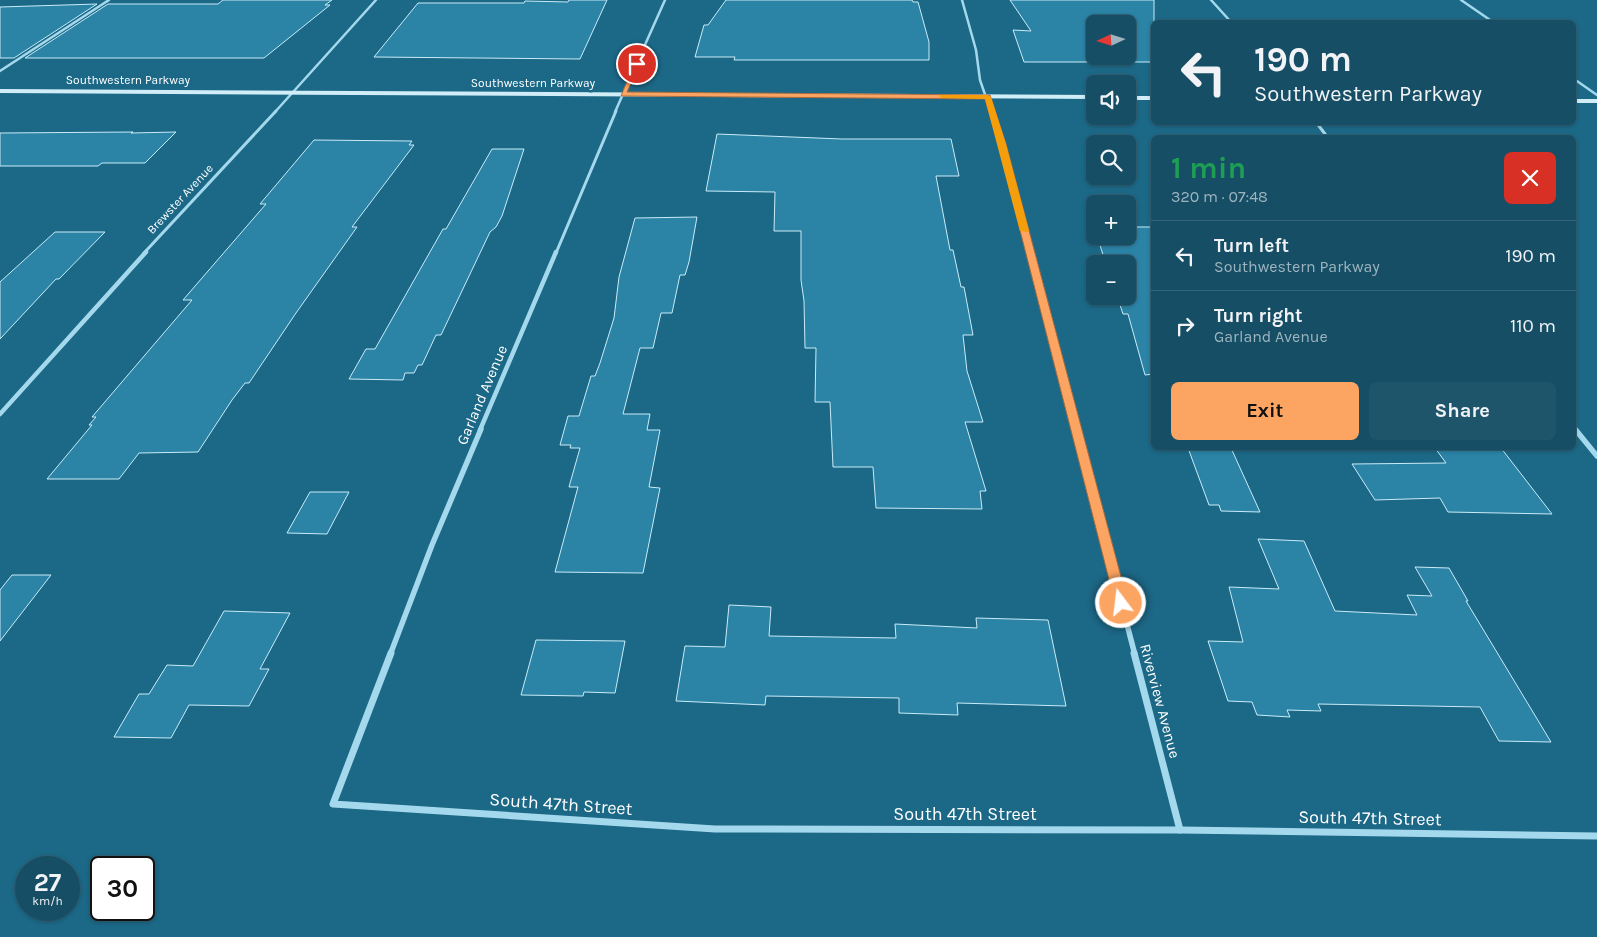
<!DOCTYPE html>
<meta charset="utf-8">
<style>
:root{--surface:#154e65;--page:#1e556b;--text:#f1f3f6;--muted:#9db4bf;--line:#346579;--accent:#fca461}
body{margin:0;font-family:Karla,sans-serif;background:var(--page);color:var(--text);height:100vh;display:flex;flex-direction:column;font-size:19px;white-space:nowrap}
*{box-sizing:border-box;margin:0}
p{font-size:16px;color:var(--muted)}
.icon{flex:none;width:28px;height:28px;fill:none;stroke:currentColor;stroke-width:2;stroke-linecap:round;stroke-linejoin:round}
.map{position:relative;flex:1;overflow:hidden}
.panel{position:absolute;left:1151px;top:135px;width:425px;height:315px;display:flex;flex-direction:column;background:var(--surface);border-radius:8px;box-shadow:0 1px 4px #0004,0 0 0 1px var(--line)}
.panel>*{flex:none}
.banner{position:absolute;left:1151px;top:20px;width:425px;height:105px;border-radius:8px;box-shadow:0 1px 4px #0004,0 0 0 1px var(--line);background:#154e65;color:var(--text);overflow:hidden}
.needle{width:32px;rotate:266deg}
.tools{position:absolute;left:1086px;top:15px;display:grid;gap:10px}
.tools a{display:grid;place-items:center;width:50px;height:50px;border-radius:8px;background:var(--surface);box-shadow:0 1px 4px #0004,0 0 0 1px var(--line);font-size:25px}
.speed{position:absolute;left:15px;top:856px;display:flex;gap:10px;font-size:25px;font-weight:700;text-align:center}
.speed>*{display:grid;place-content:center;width:65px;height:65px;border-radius:50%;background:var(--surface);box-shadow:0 1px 4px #0004,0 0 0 1px var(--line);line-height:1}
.speed small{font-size:12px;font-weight:400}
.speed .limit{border:2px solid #111;border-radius:8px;background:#fff;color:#111}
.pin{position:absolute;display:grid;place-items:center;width:42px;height:42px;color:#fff;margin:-21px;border:2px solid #fff;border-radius:50%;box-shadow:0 1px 5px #0007}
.me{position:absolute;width:55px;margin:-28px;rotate:345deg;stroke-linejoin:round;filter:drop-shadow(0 0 4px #0008)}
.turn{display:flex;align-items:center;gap:18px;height:105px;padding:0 20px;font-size:22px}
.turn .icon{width:65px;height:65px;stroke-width:2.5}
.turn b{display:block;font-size:35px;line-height:42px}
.round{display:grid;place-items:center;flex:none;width:52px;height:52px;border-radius:8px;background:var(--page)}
.summary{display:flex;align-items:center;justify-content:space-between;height:85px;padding:0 20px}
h1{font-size:30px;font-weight:700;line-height:38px;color:#1e9e55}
.action{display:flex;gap:10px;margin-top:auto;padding:10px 20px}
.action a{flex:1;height:58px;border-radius:8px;background:var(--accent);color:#111;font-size:20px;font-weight:700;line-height:58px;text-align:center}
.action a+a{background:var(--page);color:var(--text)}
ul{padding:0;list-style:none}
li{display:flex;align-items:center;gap:15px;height:70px;padding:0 20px;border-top:1px solid var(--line)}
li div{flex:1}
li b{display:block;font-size:19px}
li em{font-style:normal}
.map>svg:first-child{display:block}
.building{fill:#2b83a5;stroke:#c9ecf8;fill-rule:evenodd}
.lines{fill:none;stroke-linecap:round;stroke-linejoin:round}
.street-far4{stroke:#a4d8ec;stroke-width:2.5}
.street-far3{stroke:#a4d8ec;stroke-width:3}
.street-far2{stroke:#a4d8ec;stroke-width:4.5}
.street-far1{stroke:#a4d8ec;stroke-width:5.5}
.street{stroke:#a4d8ec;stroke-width:7}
.secondary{fill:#d0edf8;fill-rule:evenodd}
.route{fill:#fca461;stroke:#a46b3f}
.slow{fill:#f59e0b}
.labels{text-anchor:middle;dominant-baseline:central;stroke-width:5;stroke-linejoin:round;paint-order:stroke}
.far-street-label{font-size:12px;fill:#fff;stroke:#1c6887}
.street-label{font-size:15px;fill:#fff;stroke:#1c6887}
.near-street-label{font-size:18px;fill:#fff;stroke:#1c6887}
</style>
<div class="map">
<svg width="1597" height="937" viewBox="0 0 1597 937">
<rect width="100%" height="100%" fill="#1c6887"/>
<g class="building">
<polygon points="223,0 332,0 325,5 330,5 264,58 25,58 108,4 218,4"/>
<polygon points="569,0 607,0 580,59 374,57 418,3 524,3 525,1 568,2"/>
<polygon points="726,0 912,0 913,2 918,2 929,42 929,60 734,60 735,57 695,57 704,25 708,25"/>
<path d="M1010 0H1154V62H1024L1013 30 1031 31ZM1095 24H1128V56H1095Z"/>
<polygon points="97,4 14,58 0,58 0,7"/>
<polygon points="133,132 131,133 176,132 145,163 102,163 98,166 0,166 0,133"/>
<polygon points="717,134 842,139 951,139 959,176 936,176 950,250 953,250 961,287 964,287 973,335 963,335 967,371 983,422 965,422 986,491 980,491 982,509 876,508 873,467 833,467 830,402 815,402 816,348 805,348 804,301 801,280 801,231 774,231 775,192 706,191"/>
<polygon points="314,140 412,141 409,145 414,145 352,227 357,227 296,313 249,383 245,383 232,400 198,452 139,453 119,479 47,479 92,425 89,425 96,417 92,417 192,300 183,300 266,204 260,204"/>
<polygon points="492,149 524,149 502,216 496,227 490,232 441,335 436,335 422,365 418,365 414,373 405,373 403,380 349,379 366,349 375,349 443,229 446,229"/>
<polygon points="697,217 689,262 685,275 680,275 672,313 661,313 653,348 640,348 623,414 650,414 647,430 660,430 649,487 660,488 643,573 555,572 578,487 569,487 580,448 570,448 571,445 560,445 568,416 579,416 591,376 595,376 600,363 614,318 619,277 635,218"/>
<polygon points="1128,227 1154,227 1154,374 1145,375 1128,314 1123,314 1117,296 1128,296 1128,264 1106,264 1097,236 1128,236"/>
<polygon points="55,232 105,232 59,279 56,279 0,339 0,282"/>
<polygon points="1188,448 1231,448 1260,512 1221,511 1219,505 1209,505"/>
<polygon points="1435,448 1501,448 1552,514 1448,512 1440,498 1375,500 1352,464 1446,463"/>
<polygon points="310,492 349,492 327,534 287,533"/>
<polygon points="1258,539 1304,541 1335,611 1417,615 1407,595 1432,596 1415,567 1449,568 1468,601 1466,601 1551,742 1499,741 1480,707 1318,704 1321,711 1287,710 1290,717 1257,715 1252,702 1228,701 1208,641 1243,642 1229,587 1279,589"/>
<polygon points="12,575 51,575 0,641 0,590"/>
<polygon points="729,605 771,607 769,636 896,638 895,624 977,628 976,618 1048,620 1066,706 957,703 958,715 899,713 899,698 766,696 765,705 676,701 685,646 725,647"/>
<polygon points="224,611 290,613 260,669 269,669 249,706 189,705 171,738 114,737 139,694 149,694 167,665 193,666"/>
<polygon points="536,640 625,641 615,693 584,692 583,696 521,695"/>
</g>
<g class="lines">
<g class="street-far4">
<polyline points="962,0 976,50 980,80 991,112"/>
<polyline points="1211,0 1231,22"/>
<polyline points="1461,0 1493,22"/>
<polyline points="0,71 109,0"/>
<polyline points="1574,79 1597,95"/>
<polyline points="275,112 376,0"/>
<polyline points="615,112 665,0"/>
</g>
<g class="street-far3">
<polyline points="991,111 1002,144 1030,253"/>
<polyline points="1316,122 1328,138"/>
<polyline points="144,253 276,111"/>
<polyline points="556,253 616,111"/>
</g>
<g class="street-far2">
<polyline points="1030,252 1076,430"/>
<polyline points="0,414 146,252"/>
<polyline points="1574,428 1576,430"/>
<polyline points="480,430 556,252"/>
</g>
<g class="street-far1">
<polyline points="1076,429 1135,655"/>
<polyline points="1575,429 1597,456"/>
<polyline points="390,655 432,545 481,429"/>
</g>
<g class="street">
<polyline points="391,653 333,804 715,829 1180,830 1597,836"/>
<polyline points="1134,653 1180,830"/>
</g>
<g class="secondary">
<polygon points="0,89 1095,95 1095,99 0,93"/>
<rect x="1128" y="96" width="26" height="4"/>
<rect x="1574" y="99" width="23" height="4"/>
</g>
</g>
<polygon class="route" points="637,62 640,64 627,92 990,95 1006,144 1128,603 1126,607 1121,608 1117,607 1115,603 998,144 985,99 621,96 634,64"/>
<polygon class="slow" points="940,95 987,95 991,97 1006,144 1029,231 1028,232 1020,231 985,99 942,98 939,96"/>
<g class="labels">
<g class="far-street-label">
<text x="128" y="80">Southwestern Parkway</text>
<text x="533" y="83">Southwestern Parkway</text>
<text transform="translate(180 199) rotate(-47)">Brewster Avenue</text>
</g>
<g class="street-label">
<text transform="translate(482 395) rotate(-67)">Garland Avenue</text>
<text transform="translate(1160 701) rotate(75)">Riverview Avenue</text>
</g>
<g class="near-street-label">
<text transform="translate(561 804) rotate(4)">South 47th Street</text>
<text x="965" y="814">South 47th Street</text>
<text transform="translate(1370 818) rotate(1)">South 47th Street</text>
</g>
</g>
</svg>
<div class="tools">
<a><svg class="needle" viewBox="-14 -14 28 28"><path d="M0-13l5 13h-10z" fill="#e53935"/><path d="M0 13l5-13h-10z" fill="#9db4bf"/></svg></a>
<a><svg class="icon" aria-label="sound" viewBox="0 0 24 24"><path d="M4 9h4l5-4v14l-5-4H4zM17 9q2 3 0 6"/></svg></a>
<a><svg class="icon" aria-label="search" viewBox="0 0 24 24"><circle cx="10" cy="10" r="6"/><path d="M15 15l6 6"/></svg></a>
<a>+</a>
<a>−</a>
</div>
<div class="speed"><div>27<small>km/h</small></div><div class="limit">30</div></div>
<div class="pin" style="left:637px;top:64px;background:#d93025"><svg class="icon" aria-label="arrive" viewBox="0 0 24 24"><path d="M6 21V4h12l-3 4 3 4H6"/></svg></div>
<svg class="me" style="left:1121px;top:603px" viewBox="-20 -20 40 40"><circle r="17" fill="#fca461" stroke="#fff" stroke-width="3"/><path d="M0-11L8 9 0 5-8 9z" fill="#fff"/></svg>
<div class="banner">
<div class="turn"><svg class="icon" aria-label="left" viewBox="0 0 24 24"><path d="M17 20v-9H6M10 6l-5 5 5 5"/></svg><div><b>190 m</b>Southwestern Parkway</div></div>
</div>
<section class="panel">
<div class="summary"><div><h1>1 min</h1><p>320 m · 07:48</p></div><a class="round" style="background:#d93025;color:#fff"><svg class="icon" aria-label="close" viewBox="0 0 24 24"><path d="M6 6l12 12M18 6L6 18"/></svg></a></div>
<ul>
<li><svg class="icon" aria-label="left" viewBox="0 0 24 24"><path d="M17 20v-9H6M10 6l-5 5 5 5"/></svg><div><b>Turn left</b><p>Southwestern Parkway</p></div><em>190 m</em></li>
<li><svg class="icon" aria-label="right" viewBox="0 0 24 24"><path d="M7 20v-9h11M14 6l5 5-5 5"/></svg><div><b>Turn right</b><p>Garland Avenue</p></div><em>110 m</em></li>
</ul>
<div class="action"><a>Exit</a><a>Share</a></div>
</section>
</div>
